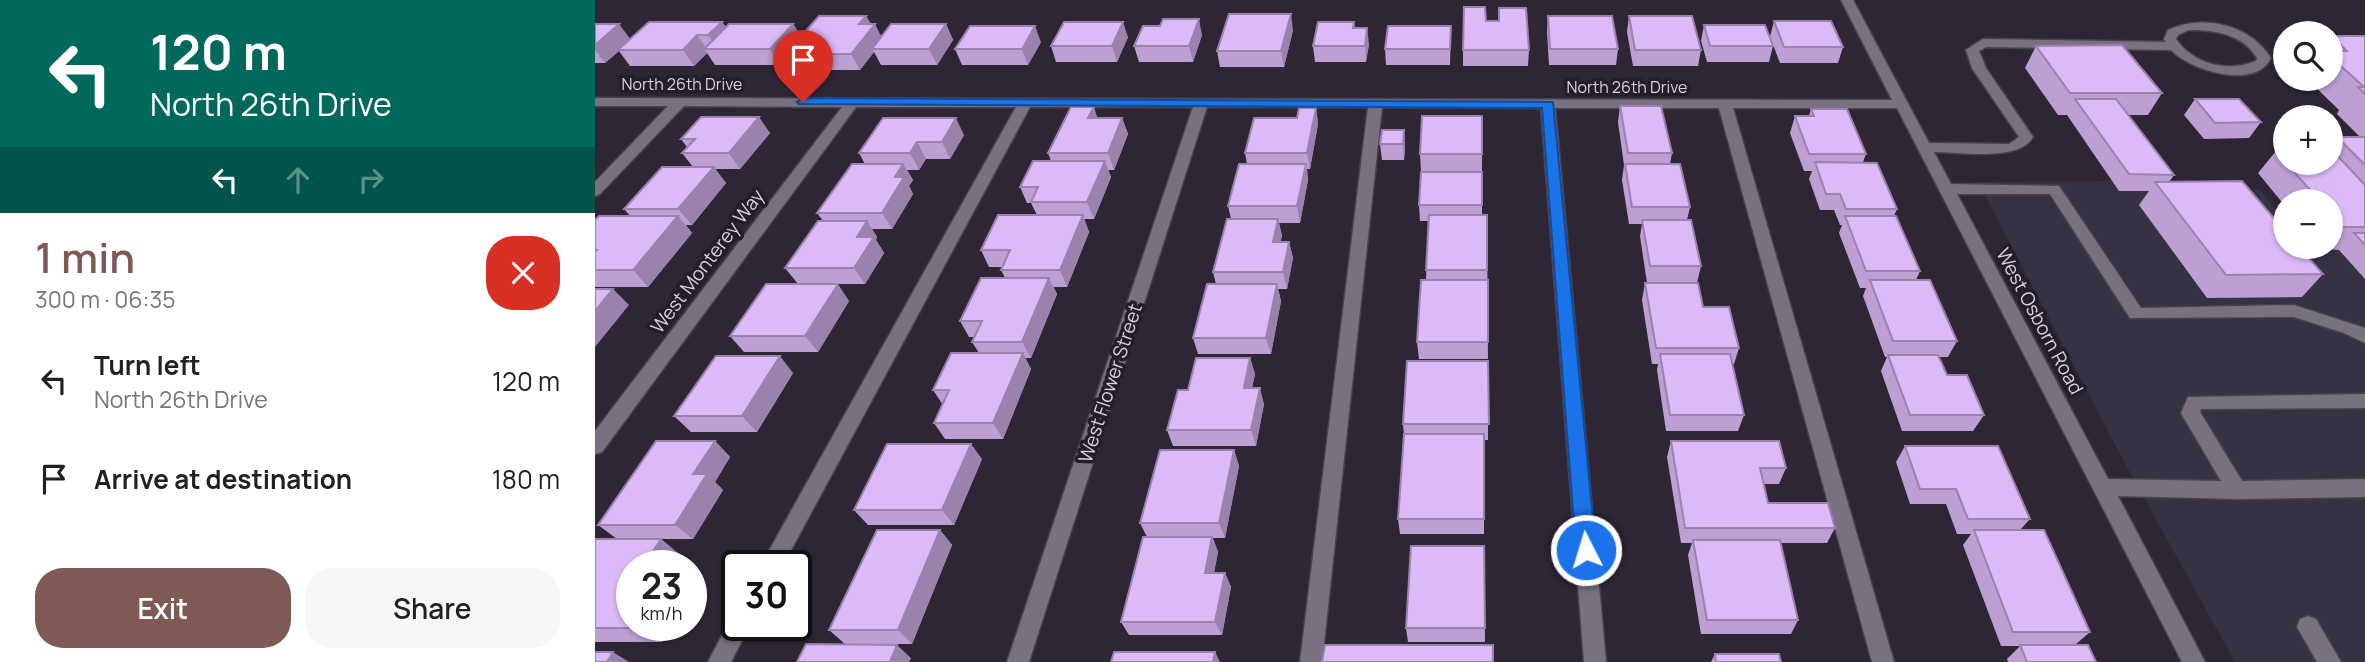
<!DOCTYPE html>
<meta charset="utf-8">
<style>
:root{--surface:#fff;--page:#f6f6f6;--text:#202124;--muted:#757577;--accent:#7f5953}
body{margin:0;font-family:Manrope,sans-serif;background:var(--page);color:var(--text);height:100vh;display:flex;flex-direction:column;font-size:26px;white-space:nowrap}
*{box-sizing:border-box;margin:0}
p{font-size:23px;color:var(--muted)}
.icon{flex:none;width:38px;height:38px;fill:none;stroke:currentColor;stroke-width:2;stroke-linecap:round;stroke-linejoin:round}
.map{position:relative;flex:1;overflow:hidden}
.details{display:flex;flex-direction:column;background:var(--surface);width:595px}
.details>*{flex:none}
.hud{background:#00695c;color:#fff;overflow:hidden}
.controls{position:absolute;left:1678px;top:21px;display:grid;gap:14px}
.controls a{display:grid;place-items:center;width:70px;height:70px;border-radius:50%;background:var(--surface);box-shadow:0 2px 5px #0004;font-size:35px}
.speed{position:absolute;left:21px;top:550px;display:flex;gap:14px;font-size:35px;font-weight:700;text-align:center}
.speed>*{display:grid;place-content:center;width:91px;height:91px;border-radius:50%;background:var(--surface);box-shadow:0 2px 5px #0004;line-height:1}
.speed small{font-size:18px;font-weight:400}
.speed .limit{border:4px solid #111;border-radius:10px;background:#fff;color:#111}
.pin{position:absolute;display:grid;place-items:center;width:60px;height:60px;color:#fff;margin:-72px -30px;border-radius:50% 50% 50% 0;rotate:-45deg;box-shadow:0 0 7px #0007}
.pin .icon{rotate:45deg}
.me{position:absolute;width:77px;margin:-38px;rotate:355deg;stroke-linejoin:round;filter:drop-shadow(0 0 5px #0008)}
.turn{display:flex;align-items:center;gap:24px;height:147px;padding:0 35px;font-size:32px}
.turn .icon{width:91px;height:91px;stroke-width:2.5}
.turn b{display:block;font-size:49px;line-height:60px}
.lanes{display:flex;align-items:center;height:66px;padding:0 35px;background:#0003;justify-content:center;gap:35px;direction:ltr}
.lanes .off{opacity:.35}
.round{display:grid;place-items:center;flex:none;width:74px;height:74px;border-radius:28px;background:var(--page)}
.overview{display:flex;align-items:center;justify-content:space-between;height:119px;padding:0 35px}
h1{font-size:42px;font-weight:600;line-height:52px;color:var(--accent)}
.action{display:flex;gap:14px;margin-top:auto;padding:14px 35px}
.action a{flex:1;height:80px;border-radius:28px;background:var(--accent);color:#fff;font-size:28px;font-weight:600;line-height:80px;text-align:center}
.action a+a{background:var(--page);color:var(--text)}
ul{padding:0;list-style:none}
li{display:flex;align-items:center;gap:21px;height:98px;padding:0 35px}
li div{flex:1}
li b{display:block;font-size:26px}
li em{font-style:normal}
main{display:flex;flex:1;min-height:0}
.map>svg:first-child{display:block}
.commercial{fill:#353243}
.lines{fill:none;stroke-linecap:round;stroke-linejoin:round}
.minor-casing{stroke:#48424e;stroke-width:3}
.minor{fill:#797181;fill-rule:evenodd}
.wall{fill:#bd9fd4}
.shaded-wall{fill:#9a82ad}
.building{fill:#dcb9f7;stroke:#9a82ad;stroke-width:2}
.route{fill:#1a73e8;stroke:#114b97;stroke-width:2}
.labels{text-anchor:middle;dominant-baseline:central;stroke-width:7;stroke-linejoin:round;paint-order:stroke}
.far-street-label{font-size:16px;fill:#d8d3dc;stroke:#241d2a}
.street-label{font-size:19px;fill:#d8d3dc;stroke:#241d2a}
</style>
<main>
<section class="details">
<div class="hud">
<div class="turn"><svg class="icon" aria-label="left" viewBox="0 0 24 24"><path d="M17 20v-9H6M10 6l-5 5 5 5"/></svg><div><b>120 m</b>North 26th Drive</div></div>
<div class="lanes"><svg class="icon" aria-label="left" viewBox="0 0 24 24"><path d="M17 20v-9H6M10 6l-5 5 5 5"/></svg><svg class="icon off" aria-label="ahead" viewBox="0 0 24 24"><path d="M12 20V5M6 11l6-6 6 6"/></svg><svg class="icon off" aria-label="right" viewBox="0 0 24 24"><path d="M7 20v-9h11M14 6l5 5-5 5"/></svg></div>
</div>
<div class="overview"><div><h1>1 min</h1><p>300 m · 06:35</p></div><a class="round" style="background:#d93025;color:#fff"><svg class="icon" aria-label="close" viewBox="0 0 24 24"><path d="M6 6l12 12M18 6L6 18"/></svg></a></div>
<ul>
<li><svg class="icon" aria-label="left" viewBox="0 0 24 24"><path d="M17 20v-9H6M10 6l-5 5 5 5"/></svg><div><b>Turn left</b><p>North 26th Drive</p></div><em>120 m</em></li>
<li><svg class="icon" aria-label="arrive" viewBox="0 0 24 24"><path d="M6 21V4h12l-3 4 3 4H6"/></svg><div><b>Arrive at destination</b></div><em>180 m</em></li>
</ul>
<div class="action"><a>Exit</a><a>Share</a></div>
</section>
<div class="map">
<svg width="1770" height="662" viewBox="0 0 1770 662">
<rect width="100%" height="100%" fill="#2e2634"/>
<polygon class="commercial" points="1517,181 1524,191 1665,190 1690,220 1690,247 1744,250 1770,279 1770,662 1640,662 1527,458 1383,182"/>
<g class="lines">
<defs>
<g id="minor">
<path d="M1246 0H1258L1334 143 1414 144 1424 137 1377 68 1371 50 1388 39 1571 42 1569 39 1573 30C1608 14 1654 24 1676 58 1660 91 1595 70 1576 50L1391 47 1384 51 1391 68 1438 137C1424 162 1365 152 1339 152L1356 184 1464 186 1546 308 1699 305 1770 328V343L1749 333 1699 317 1535 318 1455 194H1362L1513 479 1626 481 1586 413 1593 397 1770 394V408L1606 409 1605 412 1647 481 1770 479V497L1642 499 1523 496 1610 662H1587L1302 108H1138L1299 662H1277L1124 108H960L1011 662H989L946 108 787 107 727 662H705L773 107H612L434 662H412L598 107H435L188 565H166L421 107H261L7 452 0 454V431L247 107 89 106 5 194 0 196V182L73 106H0V98L1297 100ZM1594 30C1620 30 1648 34 1662 58L1661 61C1633 73 1598 64 1581 39L1583 35Z"/>
<polygon points="142,615 142,625 155,625 136,662 113,662 136,618"/>
<polygon points="1713,616 1721,619 1746,662 1722,662 1702,627 1705,619"/>
</g>
</defs>
<use href="#minor" class="minor-casing"/>
<use href="#minor" class="minor"/>
</g>
<g class="wall">
<polygon points="271,16 276,24 287,37 351,24 358,40 342,65 286,65 279,52 265,70 199,70 192,58 185,65 120,65 112,53 99,66 35,66 24,51 10,63 0,63 0,24 35,39 127,22 131,27 198,24 206,36"/>
<polygon points="953,16 1023,49 1021,65 954,65 952,32"/>
<polygon points="1034,16 1106,50 1103,66 1038,66 1032,32"/>
<polygon points="891,21 934,50 933,66 868,66 868,50"/>
<polygon points="1179,21 1248,47 1243,63 1185,63 1175,37"/>
<polygon points="759,22 760,28 774,44 771,62 720,62 718,46"/>
<polygon points="1109,25 1178,46 1174,62 1112,62 1106,41"/>
<polygon points="856,26 855,65 791,65 790,49"/>
<polygon points="698,30 689,67 625,67 622,51"/>
<polygon points="607,35 598,62 544,62 539,46"/>
<polygon points="1736,36 1770,36 1770,279 1744,250 1727,249 1725,247 1736,247 1736,201 1690,201 1690,206 1663,173 1681,151 1736,163 1736,144 1742,137 1765,137 1742,114 1744,110 1712,79 1736,79"/>
<polygon points="533,37 522,62 461,62 456,46"/>
<polygon points="446,42 433,65 367,65 360,49"/>
<polygon points="1441,46 1567,93 1553,115 1533,115 1579,175 1574,182 1728,274 1707,297 1612,298 1544,205 1554,191 1524,191 1472,115 1463,115 1430,68"/>
<polygon points="1600,99 1666,122 1654,138 1609,139 1589,115"/>
<polygon points="1025,106 1077,153 1075,164 1095,207 1092,220 1106,266 1102,283 1052,283 1045,236 1047,224 1034,224 1027,180 1029,165 1023,122"/>
<polygon points="721,108 723,124 715,169 712,169 713,180 705,223 684,223 687,236 685,242 694,242 698,258 692,289 683,289 686,301 676,354 603,354 598,338 621,284 618,272 636,219 633,206 652,164 650,153 702,118"/>
<polygon points="1216,109 1271,154 1268,162 1302,209 1299,216 1325,271 1321,280 1362,341 1353,357 1344,357 1352,375 1389,415 1378,431 1307,431 1286,371 1292,357 1290,357 1268,296 1271,288 1265,288 1244,233 1247,225 1245,225 1239,210 1225,210 1214,179 1217,171 1209,171 1195,133 1200,116 1214,116"/>
<polygon points="887,116 887,171 826,171 825,154"/>
<polygon points="288,118 369,135 355,159 331,159 324,170 312,170 318,180 314,186 318,194 297,229 277,229 282,237 281,240 289,253 270,284 203,284 190,268 228,221 222,213 270,164 264,153"/>
<polygon points="502,118 527,118 533,134 519,170 513,170 516,177 499,219 489,219 494,232 472,287 458,287 462,294 436,358 430,358 436,369 408,439 350,439 339,423 348,405 338,390 384,353 377,342 380,337 374,337 365,321 410,278 406,270 408,267 394,267 386,250 442,215 436,203 432,203 425,187 456,161 453,153"/>
<polygon points="809,130 810,147 809,160 787,160 785,144"/>
<polygon points="175,133 145,169 120,169 131,183 97,225 91,225 97,233 53,287 0,287 0,220 35,216 29,209 98,167 87,153 92,147 86,139"/>
<polygon points="887,172 887,215 892,215 893,359 824,359 822,342 831,280 833,221 825,221 824,205"/>
<polygon points="1050,283 1108,307 1144,348 1139,364 1137,364 1149,415 1143,431 1071,431 1062,370 1063,364 1057,364 1047,300"/>
<polygon points="254,301 223,352 149,352 135,336"/>
<polygon points="655,358 660,374 657,388 669,404 661,446 578,446 572,430 593,390"/>
<polygon points="893,361 893,440 889,440 889,534 805,534 803,519 809,434 808,424"/>
<polygon points="198,373 162,432 96,432 79,416"/>
<polygon points="120,441 135,457 120,482 128,490 98,539 66,539 84,554 77,565 37,565 77,625 67,642 0,642 0,539 22,539 3,525"/>
<polygon points="1076,441 1191,468 1184,484 1168,484 1173,503 1240,528 1232,543 1185,543 1203,620 1196,634 1106,634 1093,555 1097,543 1086,543 1072,457"/>
<polygon points="1310,446 1435,519 1425,530 1495,632 1480,645 1501,662 1413,662 1412,659 1425,646 1406,646 1368,545 1376,534 1362,534 1351,504 1315,504 1301,462"/>
<polygon points="639,450 644,466 630,538 618,538 623,552 619,573 630,573 636,587 627,635 534,635 526,622 552,537 545,523"/>
<polygon points="387,459 359,525 273,525 259,510"/>
<polygon points="345,530 357,545 317,644 250,644 234,630"/>
<polygon points="889,546 890,642 813,642 811,628"/>
<polygon points="1120,654 1186,662 1116,662"/>
</g>
<g class="shaded-wall">
<polygon points="696,14 698,30 689,67 686,51"/>
<polygon points="271,16 277,27 280,24 288,40 277,49 279,52 265,70 256,54 264,24"/>
<polygon points="604,19 607,35 598,62 594,46"/>
<polygon points="127,22 137,37 123,49 113,35"/>
<polygon points="528,22 533,37 522,62 517,46"/>
<polygon points="24,24 36,40 10,63 0,50 0,45"/>
<polygon points="198,24 208,40 190,54 192,58 185,65 175,49"/>
<polygon points="351,24 358,40 342,65 334,49"/>
<polygon points="440,26 446,42 433,65 427,49"/>
<polygon points="772,28 774,44 771,62 770,46"/>
<polygon points="102,35 112,49 109,49 112,53 99,66 88,50"/>
<polygon points="499,107 504,123 493,118"/>
<polygon points="721,108 723,124 715,169 712,153"/>
<polygon points="164,117 175,133 145,169 134,153"/>
<polygon points="361,118 369,135 355,159 347,142"/>
<polygon points="527,118 533,134 519,170 513,153"/>
<polygon points="809,130 810,147 809,160 808,144"/>
<polygon points="322,142 331,159 324,170 315,153"/>
<polygon points="510,161 516,177 499,219 492,202"/>
<polygon points="308,164 318,180 314,186 318,194 297,229 287,213 300,177"/>
<polygon points="711,164 713,180 705,223 702,206"/>
<polygon points="119,167 131,183 97,225 83,209"/>
<polygon points="488,215 494,232 472,287 465,270"/>
<polygon points="83,216 97,233 53,287 38,270"/>
<polygon points="683,219 687,236 682,258 678,242"/>
<polygon points="272,221 282,237 281,240 289,253 270,284 259,268 262,237"/>
<polygon points="694,242 698,258 692,289 688,272"/>
<polygon points="454,278 462,294 436,358 427,342"/>
<polygon points="243,284 254,301 223,352 210,336"/>
<polygon points="682,284 686,301 676,354 671,338"/>
<polygon points="18,289 34,305 0,347 0,311"/>
<polygon points="428,353 436,369 408,439 398,423"/>
<polygon points="185,356 198,373 162,432 147,416"/>
<polygon points="655,358 660,374 653,404 649,388"/>
<polygon points="665,388 669,404 661,446 656,430"/>
<polygon points="120,441 135,457 120,482 128,490 98,539 80,525 98,474"/>
<polygon points="376,444 387,459 359,525 347,510"/>
<polygon points="639,450 644,466 630,538 624,523"/>
<polygon points="345,530 357,545 317,644 303,630"/>
<polygon points="617,537 623,552 616,587 610,573"/>
<polygon points="66,539 84,554 77,565 49,565"/>
<polygon points="630,573 636,587 627,635 620,622"/>
<polygon points="96,578 102,583 96,593"/>
<polygon points="49,625 77,625 67,642 47,628"/>
<polygon points="302,645 316,658 314,662 295,662"/>
<polygon points="18,652 34,662 12,662"/>
<polygon points="620,652 625,662 618,662"/>
</g>
<g class="building">
<polygon points="869,7 890,7 891,21 904,21 904,8 931,8 934,50 868,50"/>
<polygon points="634,14 696,14 686,51 622,51"/>
<polygon points="224,16 271,16 264,24 280,24 256,54 190,54"/>
<polygon points="953,16 1017,16 1023,49 955,49"/>
<polygon points="1034,16 1097,16 1106,50 1040,50"/>
<polygon points="568,19 604,19 594,46 539,46 548,26 565,26"/>
<polygon points="1179,21 1236,21 1248,47 1189,47"/>
<polygon points="54,22 127,22 113,35 102,35 88,50 23,50"/>
<polygon points="469,22 528,22 517,46 456,46"/>
<polygon points="723,22 759,22 758,28 772,28 770,46 718,46"/>
<polygon points="0,24 24,24 0,45"/>
<polygon points="134,24 198,24 175,49 109,49"/>
<polygon points="296,24 351,24 334,49 277,49"/>
<polygon points="1109,25 1170,25 1178,46 1115,46"/>
<polygon points="375,26 440,26 427,49 360,49"/>
<polygon points="793,26 856,26 855,49 790,49"/>
<polygon points="1736,36 1770,36 1770,94 1763,87 1769,87 1736,57 1736,51 1752,51"/>
<polygon points="1527,45 1567,93 1475,93 1441,46"/>
<polygon points="1480,99 1521,99 1579,175 1534,174"/>
<polygon points="1600,99 1644,99 1666,122 1620,123"/>
<polygon points="1025,106 1066,106 1077,153 1033,153"/>
<polygon points="476,107 499,107 493,118 527,118 513,153 453,153"/>
<polygon points="704,108 721,108 712,153 650,153 659,118 702,118"/>
<polygon points="1216,109 1252,109 1271,154 1214,154 1200,116 1219,116"/>
<polygon points="827,116 887,116 887,154 825,154"/>
<polygon points="106,117 164,117 134,153 87,153 100,139 86,139"/>
<polygon points="288,118 361,118 347,142 322,142 315,153 264,153"/>
<polygon points="787,130 809,130 808,144 785,144"/>
<polygon points="1742,137 1770,137 1770,165"/>
<polygon points="1681,151 1690,151 1690,162"/>
<polygon points="1736,151 1738,151 1770,185 1770,227 1747,227 1736,214 1736,201 1725,201 1691,163 1736,163"/>
<polygon points="438,161 510,161 492,202 436,202 443,187 425,187"/>
<polygon points="1220,162 1282,163 1302,209 1251,209 1245,194 1231,194"/>
<polygon points="257,164 308,164 300,177 309,177 287,213 222,213"/>
<polygon points="644,164 711,164 702,206 633,206"/>
<polygon points="1030,164 1085,164 1095,207 1037,207"/>
<polygon points="67,167 119,167 83,209 29,209"/>
<polygon points="826,172 887,172 887,205 824,205"/>
<polygon points="1647,181 1690,231 1690,247 1704,247 1728,274 1631,275 1560,182"/>
<polygon points="403,215 488,215 465,270 406,270 415,250 386,250"/>
<polygon points="834,215 892,215 892,270 831,270"/>
<polygon points="4,216 83,216 38,270 0,270 0,252 2,250 0,250 0,220"/>
<polygon points="1250,216 1301,216 1325,271 1271,271"/>
<polygon points="632,219 683,219 678,242 694,242 688,272 618,272"/>
<polygon points="1047,220 1096,220 1106,266 1055,266"/>
<polygon points="223,221 272,221 262,237 279,237 259,268 190,268"/>
<polygon points="1759,233 1770,233 1770,245"/>
<polygon points="386,278 454,278 427,342 377,342 387,321 365,321"/>
<polygon points="826,280 893,280 893,342 822,342"/>
<polygon points="1275,280 1335,280 1362,341 1298,341"/>
<polygon points="1050,283 1103,283 1108,307 1134,307 1144,348 1061,348"/>
<polygon points="171,284 243,284 210,336 135,336"/>
<polygon points="612,284 682,284 671,338 598,338"/>
<polygon points="0,289 18,289 0,311"/>
<polygon points="356,353 428,353 398,423 339,423 354,390 338,390"/>
<polygon points="1065,354 1135,354 1149,415 1075,415"/>
<polygon points="1293,355 1343,355 1352,375 1372,375 1389,415 1315,415"/>
<polygon points="121,356 185,356 147,416 79,416"/>
<polygon points="601,358 655,358 649,388 665,388 656,430 572,430 583,390 593,390"/>
<polygon points="812,361 893,361 894,424 808,424"/>
<polygon points="809,434 889,434 889,519 803,519"/>
<polygon points="61,441 120,441 98,474 112,474 80,525 3,525"/>
<polygon points="1076,441 1184,441 1191,468 1165,468 1173,503 1233,503 1240,528 1090,528"/>
<polygon points="292,444 376,444 347,510 259,510"/>
<polygon points="1310,446 1403,446 1435,519 1373,519 1361,489 1325,489"/>
<polygon points="565,450 639,450 624,523 545,523"/>
<polygon points="282,530 345,530 303,630 234,630"/>
<polygon points="1379,530 1449,530 1495,632 1418,632"/>
<polygon points="548,537 617,537 610,573 630,573 620,622 526,622"/>
<polygon points="0,539 66,539 49,565 37,565 37,625 49,625 47,628 0,628"/>
<polygon points="1098,540 1185,540 1203,620 1112,620"/>
<polygon points="816,546 889,546 890,628 811,628"/>
<polygon points="211,644 302,645 295,662 202,662"/>
<polygon points="730,645 898,645 898,662 727,662"/>
<polygon points="1425,645 1493,645 1501,662 1432,662"/>
<polygon points="0,652 18,652 12,662 0,662"/>
<polygon points="519,652 620,652 618,662 516,662"/>
<polygon points="1120,654 1184,654 1186,662 1121,662"/>
</g>
<polygon class="route" points="208,98 958,102 1001,550 998,556 991,559 984,556 981,550 947,108 204,104 202,102"/>
<g class="labels">
<g class="far-street-label">
<text x="87" y="84">North 26th Drive</text>
<text x="1032" y="87">North 26th Drive</text>
</g>
<g class="street-label">
<text transform="translate(112 261) rotate(-53)">West Monterey Way</text>
<text transform="translate(1445 321) rotate(62)">West Osborn Road</text>
<text transform="translate(515 383) rotate(-72)">West Flower Street</text>
</g>
</g>
</svg>
<div class="controls">
<a><svg class="icon" aria-label="search" viewBox="0 0 24 24"><circle cx="10" cy="10" r="6"/><path d="M15 15l6 6"/></svg></a>
<a>+</a>
<a>−</a>
</div>
<div class="speed"><div>23<small>km/h</small></div><div class="limit">30</div></div>
<div class="pin" style="left:208px;top:102px;background:#d93025"><svg class="icon" aria-label="arrive" viewBox="0 0 24 24"><path d="M6 21V4h12l-3 4 3 4H6"/></svg></div>
<svg class="me" style="left:991px;top:550px" viewBox="-20 -20 40 40"><circle r="17" fill="#1a73e8" stroke="#fff" stroke-width="3"/><path d="M0-11L8 9 0 5-8 9z" fill="#fff"/></svg>
</div>
</main>
